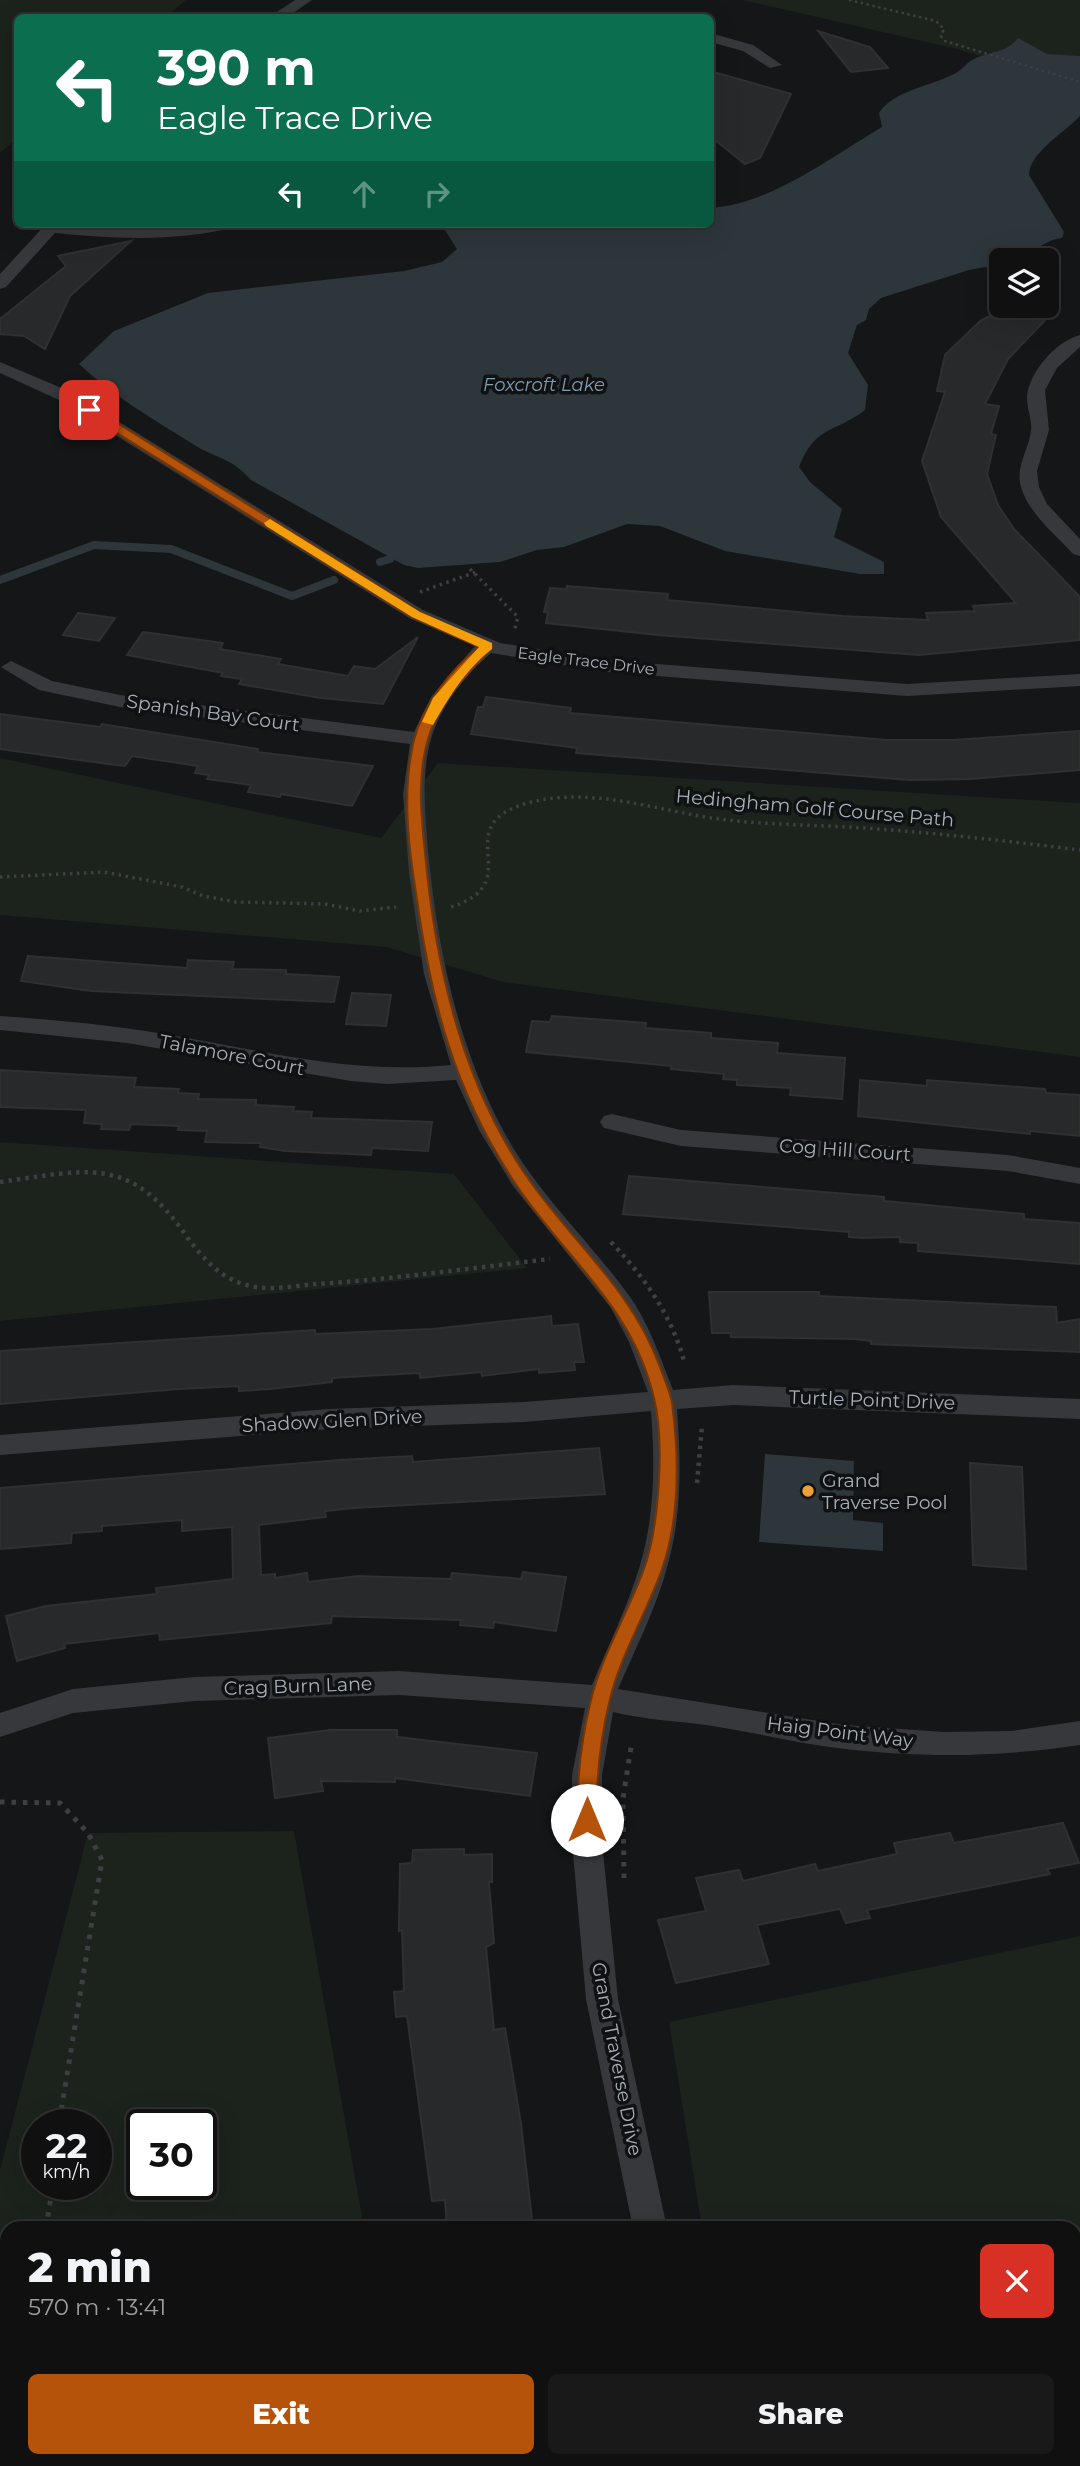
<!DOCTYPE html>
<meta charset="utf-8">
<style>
:root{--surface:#101011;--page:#19191a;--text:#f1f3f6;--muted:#9c9d9f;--line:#303031;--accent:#b45309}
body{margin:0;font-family:Montserrat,sans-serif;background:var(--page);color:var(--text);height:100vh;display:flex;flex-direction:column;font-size:26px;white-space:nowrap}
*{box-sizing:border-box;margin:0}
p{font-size:23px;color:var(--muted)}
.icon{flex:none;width:38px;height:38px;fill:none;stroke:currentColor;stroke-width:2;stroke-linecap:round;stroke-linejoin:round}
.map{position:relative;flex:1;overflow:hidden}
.drawer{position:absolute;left:0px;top:2221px;width:1082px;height:247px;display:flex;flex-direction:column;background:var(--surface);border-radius:21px 21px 0 0;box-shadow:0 7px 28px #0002,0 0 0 2px var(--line)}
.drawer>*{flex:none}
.top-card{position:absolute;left:14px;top:14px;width:700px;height:214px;border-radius:10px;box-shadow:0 7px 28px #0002,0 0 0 2px var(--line);background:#0b6e4f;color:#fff;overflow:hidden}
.tools{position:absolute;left:989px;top:248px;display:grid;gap:14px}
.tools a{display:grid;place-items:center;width:70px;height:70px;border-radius:10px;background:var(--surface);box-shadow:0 7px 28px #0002,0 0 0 2px var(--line);font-size:35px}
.speed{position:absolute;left:21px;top:2109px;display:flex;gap:14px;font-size:35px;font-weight:700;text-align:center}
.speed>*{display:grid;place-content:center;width:91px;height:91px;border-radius:50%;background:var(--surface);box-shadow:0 7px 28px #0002,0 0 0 2px var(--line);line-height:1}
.speed small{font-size:18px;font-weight:400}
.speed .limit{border:4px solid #111;border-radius:10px;background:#fff;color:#111}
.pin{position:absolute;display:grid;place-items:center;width:60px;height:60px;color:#fff;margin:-30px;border-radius:14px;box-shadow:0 4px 10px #0006}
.me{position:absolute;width:77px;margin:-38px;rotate:0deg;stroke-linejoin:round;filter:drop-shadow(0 0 5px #0008)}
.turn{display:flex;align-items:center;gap:24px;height:147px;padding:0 28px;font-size:32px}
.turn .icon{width:91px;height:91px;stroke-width:2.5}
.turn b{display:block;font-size:49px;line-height:60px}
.lanes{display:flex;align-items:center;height:66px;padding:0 28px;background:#0003;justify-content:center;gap:35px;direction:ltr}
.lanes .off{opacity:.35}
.round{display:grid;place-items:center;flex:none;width:74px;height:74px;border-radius:10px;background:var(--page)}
.overview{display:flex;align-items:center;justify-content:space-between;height:119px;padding:0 28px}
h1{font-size:42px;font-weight:800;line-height:52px}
.button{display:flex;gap:14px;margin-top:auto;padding:14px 28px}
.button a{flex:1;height:80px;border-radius:10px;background:var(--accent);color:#fff;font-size:28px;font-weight:800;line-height:80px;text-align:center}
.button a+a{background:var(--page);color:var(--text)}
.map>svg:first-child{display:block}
.green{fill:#1c221c;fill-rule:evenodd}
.water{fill:#2c363b}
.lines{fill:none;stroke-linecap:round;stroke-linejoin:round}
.stream{stroke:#2c363b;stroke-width:8}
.building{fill:#28292b;stroke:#2f3033;stroke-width:2}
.path-far3{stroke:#3d3f43;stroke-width:2.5;stroke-dasharray:2.5 3.5;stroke-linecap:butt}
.path-far2{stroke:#3d3f43;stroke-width:3.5;stroke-dasharray:2.5 4.5;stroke-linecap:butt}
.path-far1{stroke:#3d3f43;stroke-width:4.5;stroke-dasharray:3.5 5;stroke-linecap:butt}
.path{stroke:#3d3f43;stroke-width:5;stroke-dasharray:4.5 7;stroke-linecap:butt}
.minor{fill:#37383c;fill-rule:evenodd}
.route{fill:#b45309;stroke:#753606;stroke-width:2}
.slow{fill:#f59e0b}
.poi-dot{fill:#eea037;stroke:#101112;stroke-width:2.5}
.labels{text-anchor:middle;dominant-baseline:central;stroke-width:7;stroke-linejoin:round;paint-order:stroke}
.far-street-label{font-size:16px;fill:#a8aeb7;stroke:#101112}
.far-water-label{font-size:18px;font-style:italic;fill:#7f9eb1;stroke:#101112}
.street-label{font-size:19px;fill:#a8aeb7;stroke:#101112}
.poi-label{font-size:19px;fill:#a8aeb7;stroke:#101112;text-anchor:start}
</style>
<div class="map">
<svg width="1080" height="2466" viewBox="0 0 1080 2466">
<rect width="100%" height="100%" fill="#151617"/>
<g class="green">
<polygon points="0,0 186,0 165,17 18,18 17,138 0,153"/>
<polygon points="742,0 1080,0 1080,87 957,49"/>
<polygon points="0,758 381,838 438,763 1080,803 1080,1057 503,982 386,947 0,915"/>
<polygon points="0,1142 454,1174 527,1268 0,1321"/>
<path d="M294 1831 364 2228H7V2460H406L407 2466H0V2170L88 1833ZM37 2124H96V2184H37ZM201 2124V2184H142V2124Z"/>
<polygon points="1080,1936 1080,2447 1075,2449 1074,2228 702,2228 669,2022"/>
<polygon points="739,2461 739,2460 1026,2461 1003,2466 740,2466"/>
</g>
<g class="water">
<path d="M1018 38 1047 54 1080 56V116C1065 132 1029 153 1029 175L1064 232 1062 238C1037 241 1032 261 1001 261V264L969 270 881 298 869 309 866 320 857 325 848 353 868 385 865 410C833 434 816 425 799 467L810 482 842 509 834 537 884 562V574H860L725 551 660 526 627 524 564 547 537 550 500 562 418 568 404 565 251 480C230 457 220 460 196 446 156 421 113 396 79 364L114 331 208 293 404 271 442 262 457 249 441 224H710L711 208C773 203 829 158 882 127L879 113C893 90 933 86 956 73 963 69 967 62 974 59 990 51 1007 53 1018 38Z"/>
<polygon points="765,1454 854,1461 853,1520 883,1523 883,1551 759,1542"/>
</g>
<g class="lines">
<g class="stream">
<polyline points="380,562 390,559"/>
<polyline points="0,580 94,545 171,549 292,596 334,580"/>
</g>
</g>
<g class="building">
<polygon points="818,31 870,47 888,68 851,72"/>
<polygon points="710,71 791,94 760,158 745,164 710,136"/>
<polygon points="131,241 70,296 45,349 24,336 0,334 0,319 66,266 58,256"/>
<polygon points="1008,306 1030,306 1050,315 1008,359 985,404 999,406 991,434 996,435 987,474 998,505 1014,529 1080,597 1080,640 919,655 658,635 546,623 548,612 544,612 550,588 567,589 567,586 668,594 667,600 842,616 928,620 926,613 975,611 973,606 1016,603 941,517 922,461 945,392 937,391 945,355 980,321"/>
<polygon points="78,613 115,618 99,641 63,635"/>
<polygon points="143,632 223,643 220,649 281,659 278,664 348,676 354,666 375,669 418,637 383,704 321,698 239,684 242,679 221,676 223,673 127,655"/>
<polygon points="486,697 571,708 570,713 887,740 953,740 1080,731 1080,770 971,779 909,780 576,753 577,748 471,734 478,707 483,707"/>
<polygon points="0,714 100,727 102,724 258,749 257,752 373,766 352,806 281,794 280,797 248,792 251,785 207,779 209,775 195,773 198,766 132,756 125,766 108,764 0,749"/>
<polygon points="28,956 187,968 188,960 234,962 232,969 286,970 286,974 339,977 334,1002 91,991 21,981"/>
<polygon points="352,993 391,995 386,1026 346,1024"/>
<polygon points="552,1016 646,1023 645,1028 711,1033 711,1038 778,1043 777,1053 845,1058 842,1099 790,1095 791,1088 737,1085 737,1080 723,1079 724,1074 671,1069 672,1066 526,1052 532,1021 550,1022"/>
<polygon points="0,1070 136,1078 134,1087 179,1089 178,1093 199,1094 198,1099 256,1100 256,1105 294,1107 293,1111 312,1112 311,1118 432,1122 428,1151 372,1148 371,1155 285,1151 260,1147 261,1143 205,1142 207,1131 178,1130 179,1126 131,1124 129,1130 101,1129 102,1124 84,1123 86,1110 0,1107"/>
<polygon points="860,1080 927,1086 927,1080 1045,1089 1046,1093 1080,1095 1080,1136 1030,1131 1030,1134 858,1116"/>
<polygon points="629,1176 884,1197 884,1201 1024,1214 1024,1219 1080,1223 1080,1264 918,1251 918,1243 900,1242 900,1237 861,1238 849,1237 849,1232 623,1214"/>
<polygon points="709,1292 819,1292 819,1296 1056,1307 1057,1323 1080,1319 1080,1352 871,1344 871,1341 855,1339 731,1337 731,1333 712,1333"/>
<polygon points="551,1316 552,1326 578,1324 584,1362 574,1362 575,1370 539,1373 539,1369 482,1376 481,1372 420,1378 420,1373 364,1376 332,1378 332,1382 270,1389 239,1391 239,1386 178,1389 0,1404 0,1351 315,1330 315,1334 433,1329"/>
<polygon points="599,1448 605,1494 354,1508 325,1511 326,1517 259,1525 261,1575 275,1574 275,1578 307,1573 308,1582 358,1576 451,1579 452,1573 521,1579 523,1572 566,1577 556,1631 494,1622 493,1628 460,1625 461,1620 332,1616 331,1623 281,1628 160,1640 159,1633 64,1644 65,1648 17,1661 6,1616 46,1606 157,1594 156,1588 233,1579 232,1527 182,1531 182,1520 102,1526 102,1531 72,1533 71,1543 0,1549 0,1488 340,1460 412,1456 413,1462"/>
<polygon points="970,1463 1022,1467 1026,1569 973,1565"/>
<polygon points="330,1730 397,1730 397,1737 537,1753 530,1796 395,1778 395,1782 321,1781 323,1791 275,1798 268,1738"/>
<polygon points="1063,1823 1079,1863 1047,1869 1050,1874 867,1910 870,1918 846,1923 840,1909 757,1925 769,1964 676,1983 658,1920 706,1911 696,1878 739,1870 743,1881 815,1864 818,1871 897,1854 894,1843 950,1833 954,1843"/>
<polygon points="464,1849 464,1855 492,1854 492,1882 489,1882 494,1943 486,1947 494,2030 505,2028 521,2124 533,2228 447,2228 445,2200 432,2201 407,2016 396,2017 394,1992 404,1991 402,1930 399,1931 400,1864 412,1863 413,1850"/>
</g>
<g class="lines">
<polyline class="path-far3" points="849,0 936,21 944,29 941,36 945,41 1080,82"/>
<g class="path-far2">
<polyline points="470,569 518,617 514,632"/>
<polyline points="420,592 479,571"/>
<polyline points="0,877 104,872 182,887 203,896 236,902 325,904 360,911 396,907"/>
<path d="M451 907C531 882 444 826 528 803 593 785 663 813 727 820 772 825 819 825 864 828 936 833 1008 841 1080 850"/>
</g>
<g class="path-far1">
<path d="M0 1182C88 1170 130 1154 187 1237 202 1257 218 1276 243 1284 266 1292 293 1286 317 1284 395 1279 472 1268 550 1259"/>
<path d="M611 1242C644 1277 671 1314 684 1361"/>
<polyline points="697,1483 702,1426"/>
</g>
<g class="path">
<polyline points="0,1802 60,1803 88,1833 102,1860 59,2124"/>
<polyline points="624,1878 623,1798 632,1741"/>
<polyline points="46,2228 53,2184"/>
<polyline points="1074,2440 1080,2439"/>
<polyline points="42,2460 42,2466"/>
<polyline points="820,2460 832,2466"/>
<polyline points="904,2466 923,2460"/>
</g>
<g class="minor">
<polygon points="295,0 312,0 286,18 268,18"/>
<polygon points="710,33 753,45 782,65 770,68 743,51 710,42"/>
<path d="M46 224 142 230 238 224 236 227C175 242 116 239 55 233L6 287 0 289V274Z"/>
<path d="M1080 335V347L1057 368 1045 390 1049 430 1037 471 1039 487 1047 504 1080 539V556L1073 554C1055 534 1029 514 1021 487 1015 466 1029 450 1031 430 1032 419 1027 409 1027 398 1028 373 1056 341 1080 335Z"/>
<path d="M0 362 71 392 423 610 500 643 607 660 907 684 1080 674V686L907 696 607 672 491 653C465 675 441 706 431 739 421 775 425 813 428 850 437 946 457 1044 503 1130 535 1191 587 1238 628 1294 649 1323 660 1357 673 1390L733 1385 1080 1399V1419L733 1405 677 1409C681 1462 682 1513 668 1564 657 1607 635 1649 618 1689L844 1725 944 1732 1011 1731 1080 1721V1745C999 1757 927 1758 845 1749 801 1744 757 1733 713 1726 679 1721 646 1720 613 1712L602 1775V1842L618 1999 667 2228H633L586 1999 572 1842V1775L585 1708 399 1695 194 1701 73 1713 0 1737V1713L73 1689 194 1677 399 1671 592 1685C608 1646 628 1606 640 1565 655 1515 655 1463 651 1411L524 1422 329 1429 0 1455V1435L329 1409 524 1402 648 1392 629 1342 611 1308 513 1186 479 1130 456 1080 387 1084 351 1081 127 1043 0 1030V1016C57 1020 114 1025 170 1035 264 1051 355 1075 451 1065L424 974 409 873 403 794 410 744 120 707 39 690 1 667 11 661 52 681 120 695 414 732 431 697 475 646 409 618 59 400 0 373Z"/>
<polygon points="612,1114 681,1130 1008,1155 1080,1168 1080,1184 1008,1171 681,1146 604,1128 600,1122 604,1116"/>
<rect x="679" y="2460" width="36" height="6"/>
</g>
</g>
<path class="route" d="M85 408H93L420 612 493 646C468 674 439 700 428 739 417 776 421 815 425 853 435 965 461 1080 525 1174 571 1242 630 1286 660 1367 664 1379 670 1391 672 1403 679 1456 680 1517 662 1569 647 1612 621 1654 610 1699 600 1739 596 1779 597 1820L594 1826H580L577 1820C577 1779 581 1740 591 1700 602 1655 628 1613 644 1569 659 1527 665 1442 654 1398 632 1304 563 1257 513 1180 453 1088 431 1000 416 893 408 843 402 790 414 740 423 705 451 669 479 647L412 617 85 413Z"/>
<path class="slow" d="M270 519 420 612 492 643V649C465 670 450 696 433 725L422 722 433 698 479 647 412 617 266 526 264 523Z"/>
<circle class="poi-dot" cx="808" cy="1491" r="7"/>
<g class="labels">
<g class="far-street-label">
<text transform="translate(586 661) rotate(7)">Eagle Trace Drive</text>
</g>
<g class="far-water-label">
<text x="544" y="385">Foxcroft Lake</text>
</g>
<g class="street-label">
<text transform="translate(213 713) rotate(8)">Spanish Bay Court</text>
<text transform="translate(815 808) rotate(5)">Hedingham Golf Course Path</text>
<text transform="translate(232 1055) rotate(11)">Talamore Court</text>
<text transform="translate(845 1150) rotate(4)">Cog Hill Court</text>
<text transform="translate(872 1400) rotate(2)">Turtle Point Drive</text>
<text transform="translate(332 1421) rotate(-3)">Shadow Glen Drive</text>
<text transform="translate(298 1686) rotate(-2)">Crag Burn Lane</text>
<text transform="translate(840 1732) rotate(7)">Haig Point Way</text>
<text transform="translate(617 2059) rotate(79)">Grand Traverse Drive</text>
</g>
<g class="poi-label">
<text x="822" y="1480">Grand<tspan x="822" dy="22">Traverse Pool</tspan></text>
</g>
</g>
</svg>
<div class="tools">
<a><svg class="icon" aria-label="layers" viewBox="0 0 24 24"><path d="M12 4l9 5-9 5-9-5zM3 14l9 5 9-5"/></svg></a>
</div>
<div class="speed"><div>22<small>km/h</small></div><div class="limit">30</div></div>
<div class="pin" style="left:89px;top:410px;background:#d93025"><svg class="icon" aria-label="arrive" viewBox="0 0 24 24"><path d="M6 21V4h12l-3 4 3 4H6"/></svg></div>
<svg class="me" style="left:587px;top:1820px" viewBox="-20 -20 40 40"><circle r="19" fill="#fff"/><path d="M0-13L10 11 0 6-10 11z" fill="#b45309"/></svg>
<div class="top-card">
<div class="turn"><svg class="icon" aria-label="left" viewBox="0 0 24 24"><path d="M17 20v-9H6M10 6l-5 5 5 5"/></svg><div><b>390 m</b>Eagle Trace Drive</div></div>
<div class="lanes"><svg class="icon" aria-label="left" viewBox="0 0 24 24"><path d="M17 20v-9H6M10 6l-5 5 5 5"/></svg><svg class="icon off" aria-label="ahead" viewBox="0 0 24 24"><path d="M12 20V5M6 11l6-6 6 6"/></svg><svg class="icon off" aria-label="right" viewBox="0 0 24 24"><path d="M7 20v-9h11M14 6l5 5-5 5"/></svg></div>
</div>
<section class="drawer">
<div class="overview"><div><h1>2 min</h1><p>570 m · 13:41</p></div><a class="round" style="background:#d93025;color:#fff"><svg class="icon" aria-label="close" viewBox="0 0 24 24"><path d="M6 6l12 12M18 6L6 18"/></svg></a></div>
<div class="button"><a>Exit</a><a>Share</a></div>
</section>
</div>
